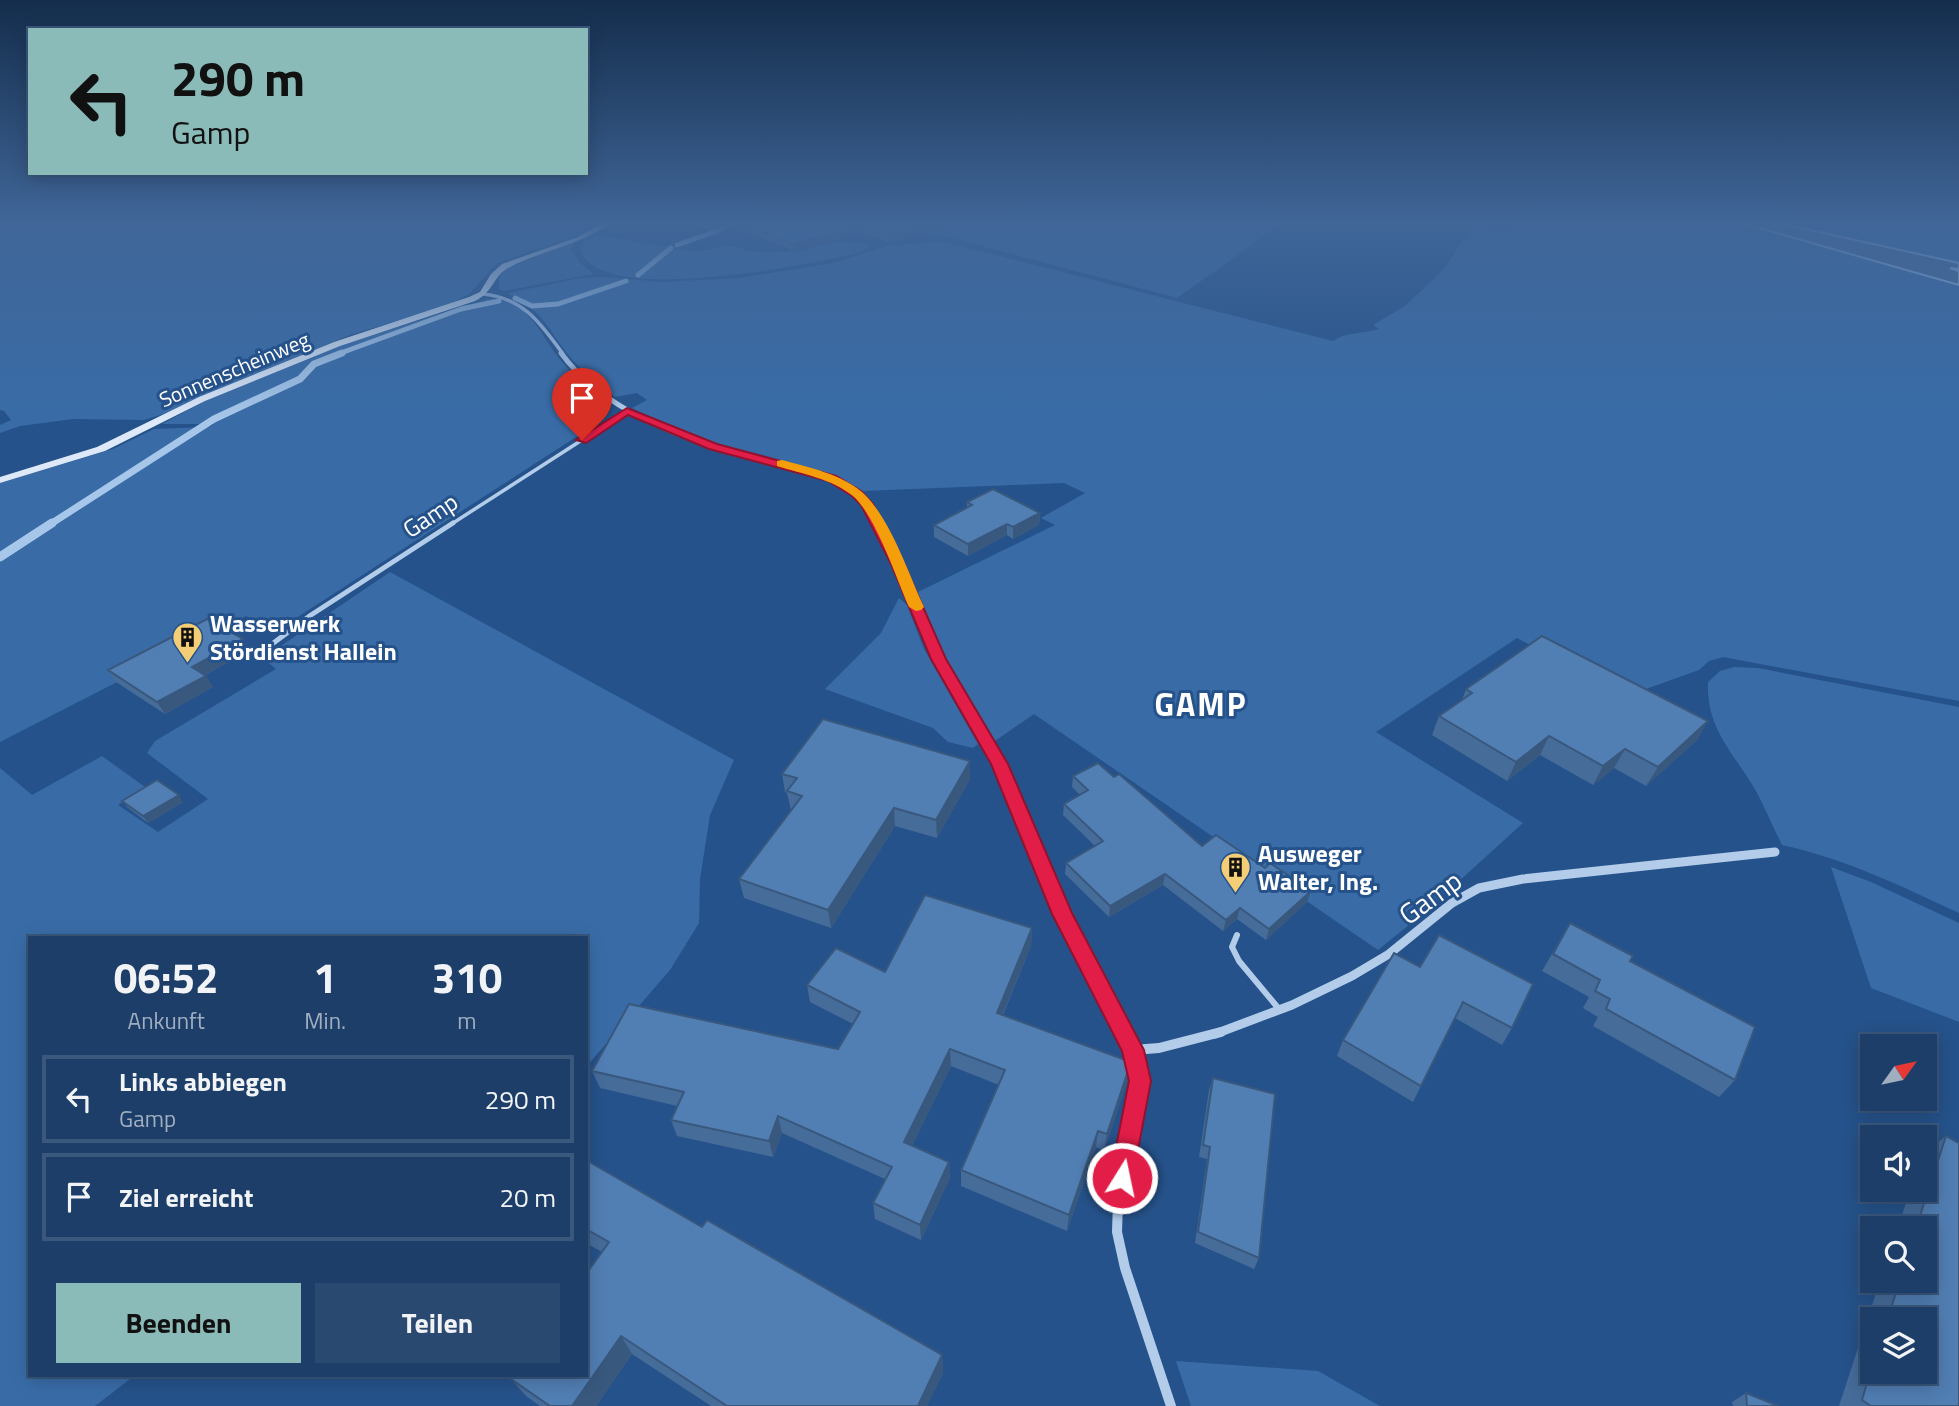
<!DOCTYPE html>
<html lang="de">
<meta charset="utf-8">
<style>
:root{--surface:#1c3e68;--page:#294971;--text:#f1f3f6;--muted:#a0aec0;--line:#3a577c;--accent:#8bbbb9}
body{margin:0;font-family:"Titillium Web",sans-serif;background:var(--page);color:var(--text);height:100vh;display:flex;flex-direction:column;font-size:26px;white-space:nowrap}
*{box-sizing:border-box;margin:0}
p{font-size:23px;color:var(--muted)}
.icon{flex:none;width:38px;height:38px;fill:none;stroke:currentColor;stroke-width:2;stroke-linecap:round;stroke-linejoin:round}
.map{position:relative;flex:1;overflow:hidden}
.side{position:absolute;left:28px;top:936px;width:560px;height:441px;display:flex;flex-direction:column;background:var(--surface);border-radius:0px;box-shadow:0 4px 18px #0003,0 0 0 2px var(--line)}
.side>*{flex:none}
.hud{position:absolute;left:28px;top:28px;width:560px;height:147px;border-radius:0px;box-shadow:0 4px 18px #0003,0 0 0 2px var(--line);background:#8bbbb9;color:#111;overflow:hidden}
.needle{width:46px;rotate:57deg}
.controls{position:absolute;left:1860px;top:1034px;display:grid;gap:14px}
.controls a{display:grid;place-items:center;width:77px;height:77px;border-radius:0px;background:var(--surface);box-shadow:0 4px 18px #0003,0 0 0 2px var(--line);font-size:35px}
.pin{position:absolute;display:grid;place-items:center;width:60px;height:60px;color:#fff;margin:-72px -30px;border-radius:50% 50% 50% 0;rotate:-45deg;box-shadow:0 0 7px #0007}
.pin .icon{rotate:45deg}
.me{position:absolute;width:77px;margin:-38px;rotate:10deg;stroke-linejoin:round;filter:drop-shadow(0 0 5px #0008)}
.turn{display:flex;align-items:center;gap:24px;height:147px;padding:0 28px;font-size:32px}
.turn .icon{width:91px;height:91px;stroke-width:2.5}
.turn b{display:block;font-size:49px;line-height:60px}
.eta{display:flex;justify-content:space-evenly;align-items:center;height:119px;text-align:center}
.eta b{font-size:42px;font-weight:700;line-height:49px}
.button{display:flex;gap:14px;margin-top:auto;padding:14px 28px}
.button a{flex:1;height:80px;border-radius:0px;background:var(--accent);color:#111;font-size:28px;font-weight:700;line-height:80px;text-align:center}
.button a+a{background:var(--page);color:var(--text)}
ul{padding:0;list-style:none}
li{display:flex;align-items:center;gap:21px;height:88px;margin:0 14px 10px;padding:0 14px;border:4px solid var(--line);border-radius:0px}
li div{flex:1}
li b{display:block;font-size:26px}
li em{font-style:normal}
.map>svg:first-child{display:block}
.green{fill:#396ca7}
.water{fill:#486890;stroke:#a7c7ea;stroke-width:2}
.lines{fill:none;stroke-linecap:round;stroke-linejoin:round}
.stream-far2{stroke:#a7c7ea;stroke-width:5}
.stream-far1{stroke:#a7c7ea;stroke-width:7}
.stream{stroke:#a7c7ea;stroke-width:9}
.lane-far2{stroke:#b2ccea;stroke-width:3.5}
.lane-far1{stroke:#b2ccea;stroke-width:5}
.lane{stroke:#b2ccea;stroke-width:6}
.street-far4{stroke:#b2ccea;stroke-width:3.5}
.street-far3{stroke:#b2ccea;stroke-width:5}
.street-far2{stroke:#b2ccea;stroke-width:6}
.street-far1{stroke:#b2ccea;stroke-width:9}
.street{stroke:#b2ccea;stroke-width:10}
.secondary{fill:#dde9f8;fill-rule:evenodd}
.wall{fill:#466c9a;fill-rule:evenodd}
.shaded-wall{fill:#39587d}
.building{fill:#517eb3;stroke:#39587d;stroke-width:2}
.route{fill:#e11d48;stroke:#92132f;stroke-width:2}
.slow{fill:#f59e0b}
.labels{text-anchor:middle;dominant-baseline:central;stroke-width:6;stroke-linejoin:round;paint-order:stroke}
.far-street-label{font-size:21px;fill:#fff;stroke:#25528a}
.street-label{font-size:24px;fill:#fff;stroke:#25528a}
.poi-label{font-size:24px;font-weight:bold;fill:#fff;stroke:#25528a;text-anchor:start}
.near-street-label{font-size:28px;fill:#fff;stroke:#25528a}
.district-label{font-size:32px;font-weight:bold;letter-spacing:2px;fill:#fff;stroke:#25528a}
</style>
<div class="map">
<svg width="1959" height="1406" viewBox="0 0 1959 1406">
<rect width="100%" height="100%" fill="#25528a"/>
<g class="green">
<polygon points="0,222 604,222 584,233 497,263 469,294 444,307 350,335 221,388 167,413 144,420 73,419 20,426 0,433 0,425 11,420 4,411 0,410"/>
<polygon points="919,222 1284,222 1177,298 953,238 922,235 938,227"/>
<path d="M1475 222 1515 230 1508 222H1738L1959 285V701L1723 657 1709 661 1699 670 1643 690 1580 671 1517 638 1376 732 1523 823 1426 911 1378 950 1034 714 995 741 941 650 918 592 1055 525 1041 518 1085 493 1064 483 863 491C813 462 756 456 702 439 678 431 655 419 632 408L647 400 637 393 615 397C598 383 580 370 566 352 544 322 543 313 508 293L580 278 605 277 663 282 739 278 834 263 886 246 941 241 1333 341C1345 332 1364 334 1379 329L1373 325 1405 306 1445 268Z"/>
<polygon points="1774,222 1959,222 1959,263"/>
<path d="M599 235 691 251 710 249 725 245 757 252 801 251 835 241 867 243 870 247 854 254C810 264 594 309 580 248L586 237Z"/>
<polygon points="574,242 571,250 581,264 594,274 504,291 499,289 499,278 505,269"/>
<path d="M487 299C532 300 538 334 562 362 575 378 593 389 607 403L605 413 593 426 276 631 246 616 0 742V483L113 449 154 429 209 427 214 424H162L207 400 344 344Z"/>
<polygon points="390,572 734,760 710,815 700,879 699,923 670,970 586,1067 586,938 30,938 30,1376 134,1376 95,1406 0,1406 0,768 32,795 102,756 145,787 118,805 158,832 208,799 147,753 155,741 276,669 263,658"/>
<polygon points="899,598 907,605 924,649 978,744 973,748 948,742 933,728 825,689 881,633"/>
<path d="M1734 667 1758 668 1959 707V913C1901 886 1846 859 1782 845 1773 827 1765 808 1756 791 1734 753 1706 729 1708 682L1720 671Z"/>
<polygon points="1831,867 1871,882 1959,923 1959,1022 1871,988"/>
<polygon points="1176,1361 1318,1371 1380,1406 1191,1406"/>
</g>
<polygon class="water" points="1738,222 1774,222 1959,263 1959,269 1950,268 1959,271 1959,285"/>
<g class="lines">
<g class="stream-far2">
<polyline points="677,245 717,231 726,222"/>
<polyline points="638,275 671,248"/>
<polyline points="515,298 532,306 558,304 626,281"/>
<polyline points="338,354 461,309 499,301"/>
</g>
<polyline class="stream-far1" points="49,525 214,419 300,379 314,364 342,353"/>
<polyline class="stream" points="0,557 52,523"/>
<polyline class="lane-far2" points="450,525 627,411"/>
<polyline class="lane-far1" points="256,656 311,615 453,523"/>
<polyline class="lane" points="1237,935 1232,947 1239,961 1279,1009"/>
<path class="street-far4" d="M483 294C524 298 541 324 563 354"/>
<path class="street-far3" d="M561 353C597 402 658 429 715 447 770 463 852 468 880 525"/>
<polyline class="street-far2" points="879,523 939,659 990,747"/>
<g class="street-far1">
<polyline points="989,745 1000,764 1068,927 1125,1034"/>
<polyline points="1215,1034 1292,1005 1352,976 1389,954 1452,903 1479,888 1523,879 1775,852"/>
</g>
<g class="street">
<polyline points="1124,1032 1133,1050 1140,1081 1118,1202 1117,1232 1125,1268 1171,1406"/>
<polyline points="1133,1050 1159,1048 1221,1032"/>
</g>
<path class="secondary" d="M604 222H612C582 245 543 250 510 267 493 275 494 292 475 301L340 346 205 401 105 451 0 483V477L97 447 199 397 334 342 469 297 480 292 491 274 502 264 578 237Z"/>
</g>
<g class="wall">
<polygon points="674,222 941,222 941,227 890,243 861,233 794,251 744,231 723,227 715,230"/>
<polygon points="967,502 1040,513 1039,525 1013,539 1007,535 968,556 934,537 934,525 967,508"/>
<polygon points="250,650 205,675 213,687 165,714 116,682 108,670"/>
<polygon points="1466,689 1708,721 1697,740 1646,786 1614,768 1593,785 1540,755 1507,781 1432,735 1439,716 1462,700"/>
<polygon points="782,774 970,779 937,838 895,826 831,928 744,898 739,879 791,810 787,793 785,792"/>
<polygon points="1073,776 1114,777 1202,846 1307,902 1266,940 1237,919 1223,931 1163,885 1109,917 1065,874 1066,863 1095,846 1063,815 1064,804 1080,795 1072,787"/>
<polygon points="122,801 183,802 148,823 127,807"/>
<polygon points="1570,923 1630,961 1735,1080 1719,1097 1593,1026 1598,1017 1583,1008 1589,997 1542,971"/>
<polygon points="1032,928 1031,946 1003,1015 1128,1079 1104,1151 1096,1147 1067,1231 961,1186 961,1170 999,1085 951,1066 912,1146 949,1162 950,1178 921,1240 875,1219 873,1203 885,1179 782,1133 773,1157 677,1136 671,1120 677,1106 600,1088 592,1071 838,1049 853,1024 810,1002 807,985 885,972"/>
<polygon points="1394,953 1512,1028 1502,1045 1455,1018 1413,1102 1337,1056 1343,1040"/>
<polygon points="1213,1078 1259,1258 1254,1269 1195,1243 1207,1159 1199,1157 1209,1090"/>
<path d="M1946 1136 1959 1406H1839L1880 1281H1925V1228H1898L1910 1190H1925V1153ZM1872 1320H1925L1872 1372Z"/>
<polygon points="586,1160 702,1227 942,1355 943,1373 927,1406 711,1406 632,1354 596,1406 540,1406 526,1396 511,1379 602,1252 586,1243"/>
<polygon points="1746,1393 1778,1406 1733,1406 1732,1402"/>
</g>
<g class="shaded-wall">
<polygon points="716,222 723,222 723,227 715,230 713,223"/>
<polygon points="932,222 941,222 941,227 890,243 889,235"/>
<polygon points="860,225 861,233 794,251 793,244"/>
<polygon points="1040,513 1039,525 1013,539 1013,527"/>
<polygon points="1007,524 1007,535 968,556 968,544"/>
<polygon points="243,639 250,650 199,678 192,667"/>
<polygon points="206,676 213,687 165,714 157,702"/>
<polygon points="1708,721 1697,740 1646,786 1658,767"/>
<polygon points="1549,736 1540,755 1507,781 1516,762"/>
<polygon points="1625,749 1614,768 1593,785 1603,766"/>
<polygon points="970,761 970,779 937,838 936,820"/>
<polygon points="179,795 183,802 148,823 143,816"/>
<polygon points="894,808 895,826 831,928 828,910"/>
<polygon points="1165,874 1163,885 1109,917 1110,906"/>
<polygon points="1311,891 1307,902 1266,940 1269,929"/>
<polygon points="1240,908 1237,919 1223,931 1226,920"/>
<polygon points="1032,928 1031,946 996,1030 997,1013"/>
<polygon points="950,1049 951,1066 906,1158 904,1142"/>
<polygon points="1131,1062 1128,1079 1104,1151 1107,1134"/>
<polygon points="778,1116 782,1133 773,1157 769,1141"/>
<polygon points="1098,1131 1096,1147 1067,1231 1069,1215"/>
<polygon points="949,1162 950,1178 921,1240 920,1225"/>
<polygon points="621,1336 632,1354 596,1406 572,1406"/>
<polygon points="942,1355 943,1373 927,1406 918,1406"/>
</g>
<g class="building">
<polygon points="736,222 932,222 889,235 860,225 793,244 743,223"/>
<polygon points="993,489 1040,513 1013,527 1007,524 968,544 934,525 972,505 967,502"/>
<polygon points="207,619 243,639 192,667 206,676 157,702 108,670"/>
<polygon points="1542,636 1708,721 1658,767 1625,749 1603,766 1549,736 1516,762 1439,716 1472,693 1466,689"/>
<polygon points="823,719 970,761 936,820 894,808 828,910 739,879 802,796 787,791 797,778 782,774"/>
<polygon points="1098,763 1114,777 1119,774 1202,846 1216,835 1265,868 1270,863 1311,891 1269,929 1240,908 1226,920 1165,874 1110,906 1066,863 1103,841 1064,804 1088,790 1073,776"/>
<polygon points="157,780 179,795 143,816 122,801"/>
<polygon points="925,895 1032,928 997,1013 1131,1062 1107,1134 1098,1131 1069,1215 961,1170 1005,1070 950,1049 904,1142 949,1162 920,1225 873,1203 892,1167 778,1116 769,1141 671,1120 684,1092 592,1071 629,1004 838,1049 860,1012 807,985 836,948 885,972"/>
<polygon points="1570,923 1633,956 1630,961 1755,1027 1735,1080 1606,1009 1610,999 1595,991 1600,980 1553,954"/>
<polygon points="1439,935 1533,984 1512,1028 1463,1002 1421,1086 1343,1040 1394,953 1420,967"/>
<polygon points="1213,1078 1275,1094 1259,1258 1198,1232 1210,1147 1203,1145"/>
<polygon points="1946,1136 1959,1143 1959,1406 1871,1406 1862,1400 1872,1366 1872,1372 1925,1372 1925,1320 1887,1320 1900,1281 1925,1281 1925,1228 1916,1228"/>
<polygon points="586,1160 702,1227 707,1220 942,1355 918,1406 727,1406 621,1336 572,1406 550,1406 511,1379 514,1376 586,1376 586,1274 609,1242 586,1229"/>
<polygon points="1746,1393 1778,1406 1747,1406"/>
</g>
<linearGradient id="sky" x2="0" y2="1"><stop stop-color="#142d4c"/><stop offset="0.53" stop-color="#406698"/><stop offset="1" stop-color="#406698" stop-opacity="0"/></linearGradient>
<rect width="1959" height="419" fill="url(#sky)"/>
<polygon class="route" points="627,408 717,444 836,476 861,491 873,504 904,564 946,659 1008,764 1072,913 1144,1050 1151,1081 1131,1187 1122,1190 1114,1187 1110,1178 1129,1081 1122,1051 1052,914 991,764 931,659 891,564 861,505 852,496 828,481 709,449 628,415 586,443 576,440"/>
<path class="slow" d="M782 460C808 467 841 474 862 492 890 517 908 573 924 607L921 610 916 611 909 607C896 578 876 516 853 496 832 479 803 474 777 466V461Z"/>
<defs>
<symbol id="building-pin" viewBox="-11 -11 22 30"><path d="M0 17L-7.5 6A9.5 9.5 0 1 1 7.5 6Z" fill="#f3ce77" stroke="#25528a"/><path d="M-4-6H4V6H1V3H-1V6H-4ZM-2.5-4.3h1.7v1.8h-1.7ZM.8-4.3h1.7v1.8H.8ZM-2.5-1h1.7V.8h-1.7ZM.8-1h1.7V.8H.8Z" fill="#111"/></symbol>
</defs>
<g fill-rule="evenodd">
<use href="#building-pin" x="170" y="620" width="35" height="47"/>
<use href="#building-pin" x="1218" y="850" width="35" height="47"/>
</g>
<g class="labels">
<g class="far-street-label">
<text transform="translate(234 369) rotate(-23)">Sonnenscheinweg</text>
</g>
<g class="street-label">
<text transform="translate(430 515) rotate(-33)">Gamp</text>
</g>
<g class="poi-label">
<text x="210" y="623">Wasserwerk<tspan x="210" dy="28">Stördienst Hallein</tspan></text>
<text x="1258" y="853">Ausweger<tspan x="1258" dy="28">Walter, Ing.</tspan></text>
</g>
<g class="near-street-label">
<text transform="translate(1430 897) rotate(-36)">Gamp</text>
</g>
<g class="district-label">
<text x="1201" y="704">GAMP</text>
</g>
</g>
</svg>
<div class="controls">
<a><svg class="needle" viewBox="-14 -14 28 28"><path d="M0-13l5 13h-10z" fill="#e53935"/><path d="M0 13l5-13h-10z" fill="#a0aec0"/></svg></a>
<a><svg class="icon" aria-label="sound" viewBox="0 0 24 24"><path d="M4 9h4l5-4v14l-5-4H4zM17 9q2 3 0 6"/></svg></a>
<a><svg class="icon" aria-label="search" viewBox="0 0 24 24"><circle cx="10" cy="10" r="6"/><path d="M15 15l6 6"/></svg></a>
<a><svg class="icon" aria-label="layers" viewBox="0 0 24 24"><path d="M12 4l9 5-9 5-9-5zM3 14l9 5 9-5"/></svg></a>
</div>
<div class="pin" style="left:582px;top:440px;background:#d93025"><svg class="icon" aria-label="arrive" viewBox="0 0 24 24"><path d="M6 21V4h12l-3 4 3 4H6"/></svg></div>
<svg class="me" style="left:1122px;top:1178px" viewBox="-20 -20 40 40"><circle r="17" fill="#e11d48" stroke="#fff" stroke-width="3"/><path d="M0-11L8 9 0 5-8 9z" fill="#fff"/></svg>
<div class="hud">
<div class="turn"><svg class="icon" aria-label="left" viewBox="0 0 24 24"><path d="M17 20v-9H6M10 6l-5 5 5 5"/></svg><div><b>290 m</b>Gamp</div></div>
</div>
<section class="side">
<div class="eta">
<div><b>06:52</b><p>Ankunft</p></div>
<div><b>1</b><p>Min.</p></div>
<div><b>310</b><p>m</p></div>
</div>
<ul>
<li><svg class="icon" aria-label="left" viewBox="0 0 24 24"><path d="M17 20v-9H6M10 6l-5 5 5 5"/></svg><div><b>Links abbiegen</b><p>Gamp</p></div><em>290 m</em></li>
<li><svg class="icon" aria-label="arrive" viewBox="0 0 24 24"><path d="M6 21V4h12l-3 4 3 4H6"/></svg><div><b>Ziel erreicht</b></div><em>20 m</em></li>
</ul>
<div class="button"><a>Beenden</a><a>Teilen</a></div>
</section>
</div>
